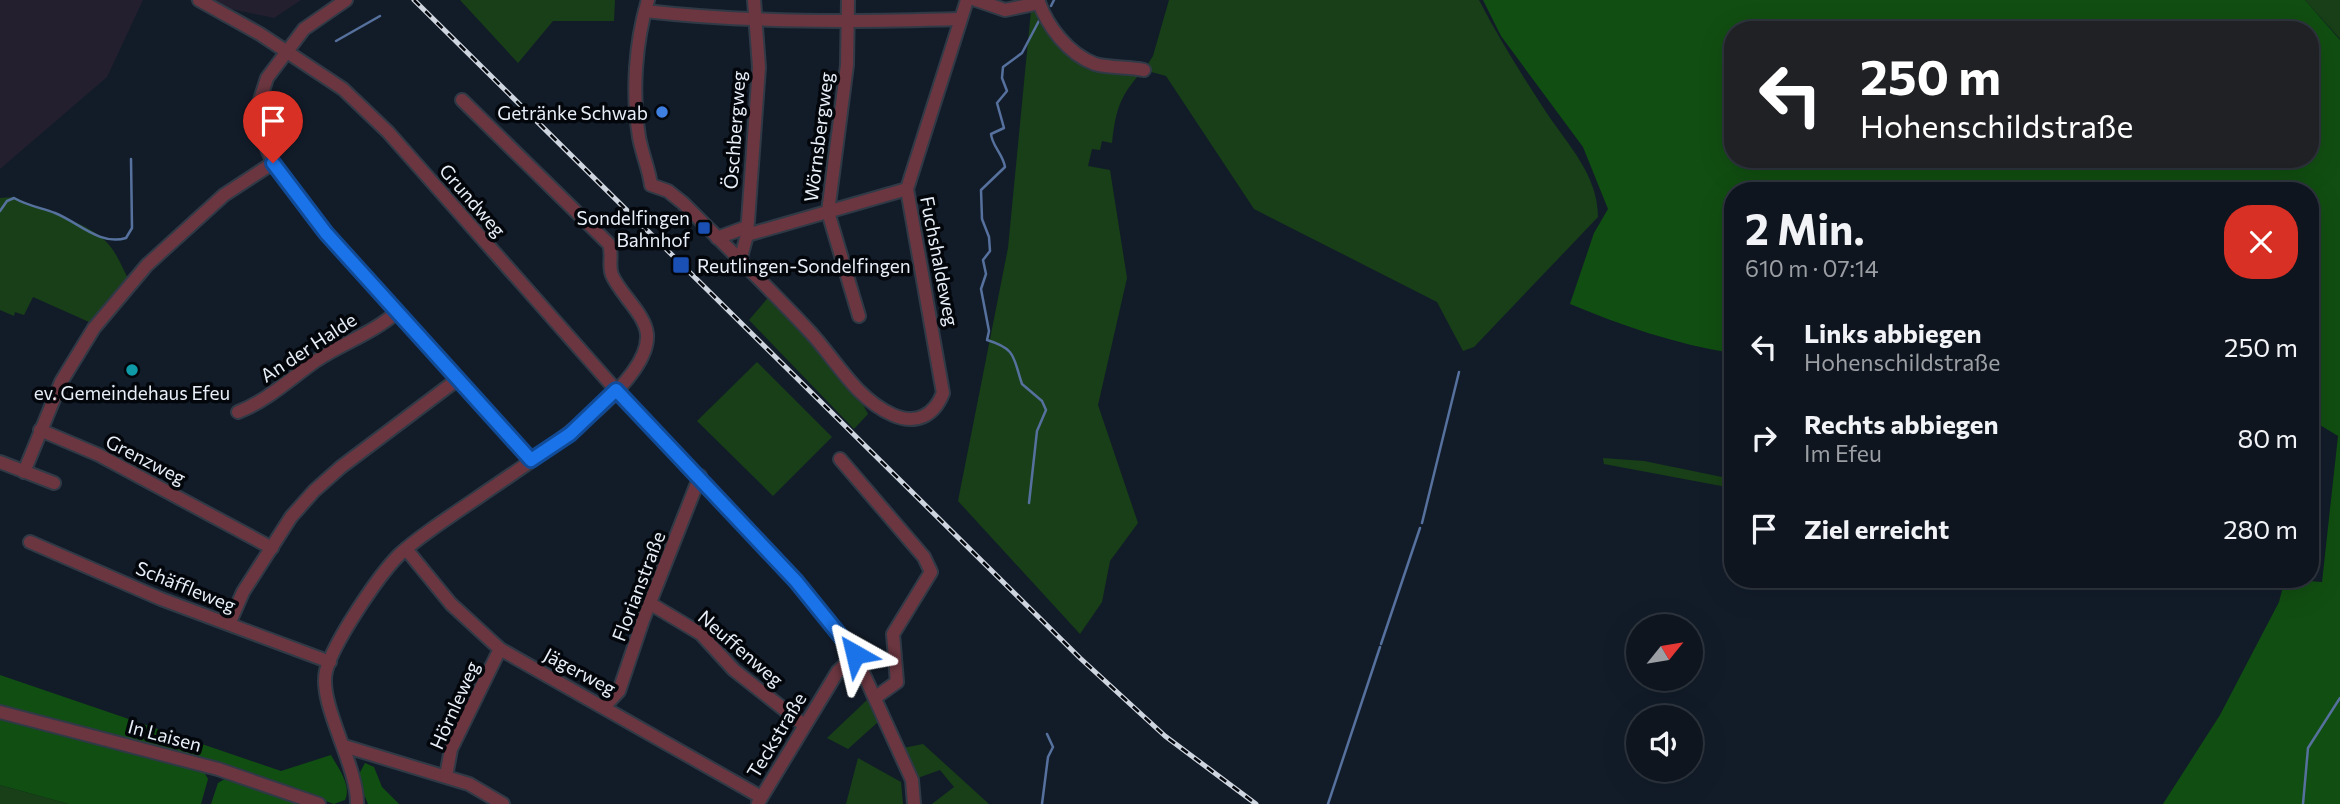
<!DOCTYPE html>
<html lang="de">
<meta charset="utf-8">
<style>
:root{--surface:#0e151f;--page:#1c222c;--text:#f1f3f6;--muted:#9b9fa4;--line:#2e343d}
body{margin:0;font-family:Commissioner,sans-serif;background:var(--page);color:var(--text);height:100vh;display:flex;flex-direction:column;font-size:26px;white-space:nowrap}
*{box-sizing:border-box;margin:0}
p{font-size:23px;color:var(--muted)}
.icon{flex:none;width:38px;height:38px;fill:none;stroke:currentColor;stroke-width:2;stroke-linecap:round;stroke-linejoin:round}
.map{position:relative;flex:1;overflow:hidden}
.side{position:absolute;left:1724px;top:182px;width:595px;height:406px;display:flex;flex-direction:column;background:var(--surface);border-radius:28px;box-shadow:0 7px 28px #0002,0 0 0 2px var(--line)}
.side>*{flex:none}
.top-card{position:absolute;left:1724px;top:21px;width:595px;height:147px;border-radius:28px;box-shadow:0 7px 28px #0002,0 0 0 2px var(--line);background:#202124;color:#fff;overflow:hidden}
.needle{width:46px;rotate:60deg}
.tools{position:absolute;left:1626px;top:614px;display:grid;gap:14px}
.tools a{display:grid;place-items:center;width:77px;height:77px;border-radius:50%;background:var(--surface);box-shadow:0 7px 28px #0002,0 0 0 2px var(--line);font-size:35px}
.pin{position:absolute;display:grid;place-items:center;width:60px;height:60px;color:#fff;margin:-72px -30px;border-radius:50% 50% 50% 0;rotate:-45deg;box-shadow:0 0 7px #0007}
.pin .icon{rotate:45deg}
.me{position:absolute;width:77px;margin:-38px;rotate:323deg;stroke-linejoin:round;filter:drop-shadow(0 0 5px #0008)}
.turn{display:flex;align-items:center;gap:24px;height:147px;padding:0 21px;font-size:32px}
.turn .icon{width:91px;height:91px;stroke-width:2.5}
.turn b{display:block;font-size:49px;line-height:60px}
.round{display:grid;place-items:center;flex:none;width:74px;height:74px;border-radius:28px;background:var(--page)}
.overview{display:flex;align-items:center;justify-content:space-between;height:119px;padding:0 21px}
h1{font-size:42px;font-weight:700;line-height:52px}
ul{padding:0;list-style:none}
li{display:flex;align-items:center;gap:21px;height:91px;padding:0 21px}
li div{flex:1}
li b{display:block;font-size:26px}
li em{font-style:normal}
.map>svg:first-child{display:block}
.industrial{fill:#231f2f}
.green{fill:#183f17}
.forest{fill:#114e11;fill-rule:evenodd}
.lines{fill:none;stroke-linecap:round;stroke-linejoin:round}
.stream{stroke:#56719d;stroke-width:2.5}
.minor-casing{stroke:#303a46;stroke-width:16}
.minor{stroke:#6b3640;stroke-width:12}
.rail-casing{stroke:#ced5df;stroke-width:5}
.rail{stroke:#03060b;stroke-width:2.5;stroke-dasharray:8;stroke-linecap:butt}
.route-casing{stroke:#114b97;stroke-width:18}
.route{stroke:#1a73e8;stroke-width:12}
.shop-dot{fill:#3f7fe0;stroke:#03060b;stroke-width:2.5}
.transit-dot{fill:#1a4fb4;stroke:#03060b;stroke-width:2.5}
.culture-dot{fill:#0f9aa8;stroke:#03060b;stroke-width:2.5}
.labels{text-anchor:middle;dominant-baseline:central;stroke-width:7;stroke-linejoin:round;paint-order:stroke}
.poi-label{font-size:19px;fill:#e8eff8;stroke:#03060b;text-anchor:end}
.street-label{font-size:19px;fill:#e8eff8;stroke:#03060b}
</style>
<div class="map">
<svg width="2340" height="804" viewBox="0 0 2340 804">
<rect width="100%" height="100%" fill="#121c29"/>
<g class="industrial">
<polygon points="0,0 143,0 107,77 0,169"/>
<polygon points="188,0 301,0 274,18"/>
</g>
<g class="green">
<polygon points="460,0 615,0 614,21 553,21 518,63"/>
<path d="M1032 0 1071 46 1091 59 1143 70C1120 96 1116 108 1112 143L1102 141 1100 150 1092 149 1088 166 1110 170 1127 278 1098 405 1138 523 1110 561 1102 602 1080 634 958 501 1008 248Z"/>
<path d="M1169 0H1479C1499 39 1522 75 1546 112 1568 145 1598 175 1598 217L1474 347 1463 351 1437 302 1254 209 1166 76 1144 70 1153 56Z"/>
<polygon points="2305,0 2340,0 2340,39"/>
<path d="M14 197C41 211 92 222 110 246 119 257 124 272 131 284L98 326 33 297 24 315 15 312 14 316 0 310V198Z"/>
<polygon points="772,293 858,395 868,414 854,429 749,320"/>
<polygon points="757,362 832,437 773,496 697,421"/>
<polygon points="1603,458 1644,461 1732,479 1732,488 1604,464"/>
<polygon points="867,700 878,722 848,749 827,738"/>
<polygon points="923,744 989,804 932,804 954,787 940,770 912,780 903,748"/>
<polygon points="858,758 901,782 903,804 846,804"/>
<polygon points="0,785 69,804 0,804"/>
</g>
<g class="forest">
<path d="M1483 0H2305L2340 40V804H2163L2220 715 2279 602 2285 579 2322 582 2338 436 2310 419V191H1732V353C1675 344 1623 326 1570 304L1594 233 1608 209 1583 147 1501 36ZM1732 30H2310V159H1732Z"/>
<path d="M0 675 281 771 331 755C338 768 352 785 345 800L334 804 273 783 0 708Z"/>
<polygon points="0,714 204,772 208,779 201,804 69,804 0,785"/>
<polygon points="365,763 374,767 382,787 399,804 368,804 357,778"/>
<polygon points="228,777 304,804 211,804 218,783"/>
</g>
<g class="lines">
<g class="stream">
<polyline points="1051,6 1054,0"/>
<polyline points="336,41 380,16"/>
<path d="M0 211 7 201 14 198C28 206 42 208 55 213 78 222 100 246 126 238L132 228 131 159"/>
<path d="M1029 503 1037 431 1046 410 1042 401 1022 384C1013 358 1017 349 987 340L989 331 981 289 986 274 983 260 990 251 989 237 982 219 981 190 1005 167C1003 154 992 146 991 134L1004 128 997 103 1007 91 1002 78 1003 67 1022 53 1041 17"/>
<polyline points="1422,523 1459,372"/>
<polyline points="1381,644 1420,528"/>
<polyline points="1042,804 1048,757 1053,747 1047,734"/>
<polyline points="1328,804 1380,647"/>
<polyline points="2303,804 2308,748 2340,698"/>
</g>
<defs>
<g id="minor">
<polyline points="199,0 260,34 343,89 388,132 616,390 796,581 855,655 912,780 914,804"/>
<polyline points="346,0 304,29 267,78 259,103 261,134 273,163 315,220 531,460"/>
<path d="M648 0C635 43 632 93 639 137 642 154 649 169 651 185L668 191 683 203C726 246 769 288 810 332 836 360 856 399 893 415 916 425 934 416 943 393L907 189 967 0"/>
<polyline points="848,0 847,65 828,212 859,316"/>
<polyline points="976,0 1005,10 1039,3"/>
<path d="M1038 0C1047 26 1068 54 1095 64 1109 68 1129 67 1144 70"/>
<path d="M645 11C750 23 855 22 960 19"/>
<polyline points="747,235 907,189"/>
<polyline points="717,238 747,227"/>
<polyline points="740,261 747,235 759,67 754,0"/>
<path d="M238 412C267 401 291 378 317 360 343 343 373 333 397 312"/>
<polyline points="40,430 99,455 272,548"/>
<polyline points="840,459 924,557 931,572 893,634 897,682 876,697"/>
<polyline points="0,462 54,483"/>
<polyline points="24,472 61,382 94,328 147,265 224,195 273,163"/>
<polyline points="30,542 161,599 330,662"/>
<polyline points="406,549 451,604 500,649 761,797"/>
<polyline points="651,604 701,634 734,670 804,725"/>
<polyline points="229,624 243,592 291,517 314,491 341,467 458,379"/>
<polyline points="605,706 619,691 643,620 700,476"/>
<polyline points="0,712 218,769 319,804"/>
<polyline points="344,746 469,784 503,804"/>
<polyline points="446,776 451,749 500,649"/>
<polyline points="758,803 838,671 855,655"/>
<path d="M357 804C358 766 318 704 326 671 333 643 378 576 399 555 445 510 653 401 647 334 645 314 620 294 612 275 608 265 613 255 609 244L462 100"/>
</g>
</defs>
<use href="#minor" class="minor-casing"/>
<use href="#minor" class="minor"/>
<defs>
<polyline id="rail" points="414,0 1080,658 1165,736 1256,804"/>
</defs>
<use href="#rail" class="rail-casing"/>
<use href="#rail" class="rail"/>
</g>
<g class="lines">
<defs>
<polyline id="route" points="273,163 326,233 531,460 570,434 616,390 796,581 855,654"/>
</defs>
<use href="#route" class="route-casing"/>
<use href="#route" class="route"/>
</g>
<circle class="shop-dot" cx="662" cy="112" r="7"/>
<g class="transit-dot">
<rect x="697" y="221" width="14" height="14" rx="3.5"/>
<rect x="672" y="256" width="18" height="18" rx="3.5"/>
</g>
<circle class="culture-dot" cx="132" cy="370" r="7"/>
<g class="labels">
<g class="poi-label">
<text x="648" y="112">Getränke Schwab</text>
<text x="690" y="217">Sondelfingen<tspan x="690" dy="22">Bahnhof</tspan></text>
<text x="697" y="265" text-anchor="start">Reutlingen-Sondelfingen</text>
<text x="132" y="392" text-anchor="middle">ev. Gemeindehaus Efeu</text>
</g>
<g class="street-label">
<text transform="translate(734 130) rotate(-86)">Öschbergweg</text>
<text transform="translate(818 137) rotate(-83)">Wörnsbergweg</text>
<text transform="translate(473 200) rotate(49)">Grundweg</text>
<text transform="translate(940 261) rotate(79)">Fuchshaldeweg</text>
<text transform="translate(308 347) rotate(-33)">An der Halde</text>
<text transform="translate(146 459) rotate(27)">Grenzweg</text>
<text transform="translate(186 586) rotate(22)">Schäffleweg</text>
<text transform="translate(638 586) rotate(-69)">Florianstraße</text>
<text transform="translate(741 648) rotate(41)">Neuffenweg</text>
<text transform="translate(580 671) rotate(28)">Jägerweg</text>
<text transform="translate(454 705) rotate(-66)">Hörnleweg</text>
<text transform="translate(165 735) rotate(15)">In Laisen</text>
<text transform="translate(776 735) rotate(-59)">Teckstraße</text>
</g>
</g>
</svg>
<div class="tools">
<a><svg class="needle" viewBox="-14 -14 28 28"><path d="M0-13l5 13h-10z" fill="#e53935"/><path d="M0 13l5-13h-10z" fill="#9b9fa4"/></svg></a>
<a><svg class="icon" aria-label="sound" viewBox="0 0 24 24"><path d="M4 9h4l5-4v14l-5-4H4zM17 9q2 3 0 6"/></svg></a>
</div>
<div class="pin" style="left:273px;top:163px;background:#d93025"><svg class="icon" aria-label="arrive" viewBox="0 0 24 24"><path d="M6 21V4h12l-3 4 3 4H6"/></svg></div>
<svg class="me" style="left:855px;top:654px" viewBox="-20 -20 40 40"><path d="M0-17L14 15 0 8-14 15z" fill="#1a73e8" stroke="#fff" stroke-width="4"/></svg>
<div class="top-card">
<div class="turn"><svg class="icon" aria-label="left" viewBox="0 0 24 24"><path d="M17 20v-9H6M10 6l-5 5 5 5"/></svg><div><b>250 m</b>Hohenschildstraße</div></div>
</div>
<section class="side">
<div class="overview"><div><h1>2 Min.</h1><p>610 m · 07:14</p></div><a class="round" style="background:#d93025;color:#fff"><svg class="icon" aria-label="close" viewBox="0 0 24 24"><path d="M6 6l12 12M18 6L6 18"/></svg></a></div>
<ul>
<li><svg class="icon" aria-label="left" viewBox="0 0 24 24"><path d="M17 20v-9H6M10 6l-5 5 5 5"/></svg><div><b>Links abbiegen</b><p>Hohenschildstraße</p></div><em>250 m</em></li>
<li><svg class="icon" aria-label="right" viewBox="0 0 24 24"><path d="M7 20v-9h11M14 6l5 5-5 5"/></svg><div><b>Rechts abbiegen</b><p>Im Efeu</p></div><em>80 m</em></li>
<li><svg class="icon" aria-label="arrive" viewBox="0 0 24 24"><path d="M6 21V4h12l-3 4 3 4H6"/></svg><div><b>Ziel erreicht</b></div><em>280 m</em></li>
</ul>
</section>
</div>
